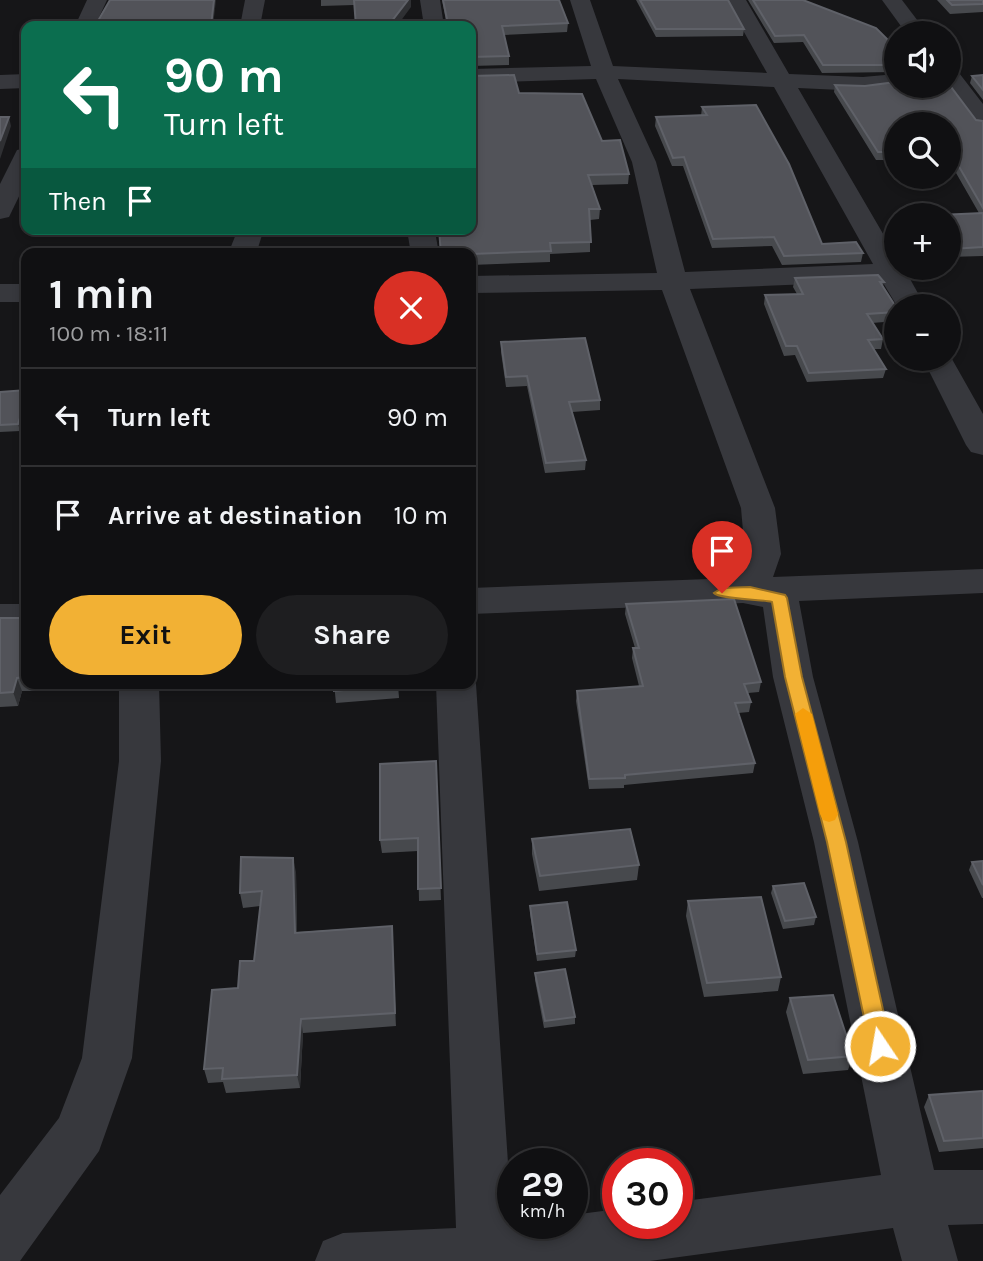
<!DOCTYPE html>
<meta charset="utf-8">
<style>
:root{--surface:#101012;--page:#1e1e20;--text:#f1f3f6;--muted:#9c9d9f;--line:#303032;--accent:#f2b134}
body{margin:0;font-family:Karla,sans-serif;background:var(--page);color:var(--text);height:100vh;display:flex;flex-direction:column;font-size:26px;white-space:nowrap}
*{box-sizing:border-box;margin:0}
p{font-size:23px;color:var(--muted)}
.icon{flex:none;width:38px;height:38px;fill:none;stroke:currentColor;stroke-width:2;stroke-linecap:round;stroke-linejoin:round}
.map{position:relative;flex:1;overflow:hidden}
.details{position:absolute;left:21px;top:248px;width:455px;height:441px;display:flex;flex-direction:column;background:var(--surface);border-radius:14px;box-shadow:0 4px 10px #0003,0 0 0 2px var(--line)}
.details>*{flex:none}
.top-card{position:absolute;left:21px;top:21px;width:455px;height:214px;border-radius:14px;box-shadow:0 4px 10px #0003,0 0 0 2px var(--line);background:#0b6e4f;color:#fff;overflow:hidden}
.controls{position:absolute;left:884px;top:21px;display:grid;gap:14px}
.controls a{display:grid;place-items:center;width:77px;height:77px;border-radius:50%;background:var(--surface);box-shadow:0 4px 10px #0003,0 0 0 2px var(--line);font-size:35px}
.speed{position:absolute;left:497px;top:1148px;display:flex;gap:14px;font-size:35px;font-weight:700;text-align:center}
.speed>*{display:grid;place-content:center;width:91px;height:91px;border-radius:50%;background:var(--surface);box-shadow:0 4px 10px #0003,0 0 0 2px var(--line);line-height:1}
.speed small{font-size:18px;font-weight:400}
.speed .limit{border:10px solid #d22;background:#fff;color:#111}
.pin{position:absolute;display:grid;place-items:center;width:60px;height:60px;color:#fff;margin:-72px -30px;border-radius:50% 50% 50% 0;rotate:-45deg;box-shadow:0 0 7px #0007}
.pin .icon{rotate:45deg}
.me{position:absolute;width:77px;margin:-38px;rotate:348deg;stroke-linejoin:round;filter:drop-shadow(0 0 5px #0008)}
.turn{display:flex;align-items:center;gap:24px;height:147px;padding:0 28px;font-size:32px}
.turn .icon{width:91px;height:91px;stroke-width:2.5}
.turn b{display:block;font-size:49px;line-height:60px}
.then{display:flex;align-items:center;height:66px;padding:0 28px;background:#0003;gap:14px;font-size:26px}
.round{display:grid;place-items:center;flex:none;width:74px;height:74px;border-radius:37px;background:var(--page)}
.summary{display:flex;align-items:center;justify-content:space-between;height:119px;padding:0 28px}
h1{font-size:42px;font-weight:700;line-height:52px}
.button{display:flex;gap:14px;margin-top:auto;padding:14px 28px}
.button a{flex:1;height:80px;border-radius:42px;background:var(--accent);color:#111;font-size:28px;font-weight:700;line-height:80px;text-align:center}
.button a+a{background:var(--page);color:var(--text)}
ul{padding:0;list-style:none}
li{display:flex;align-items:center;gap:21px;height:98px;padding:0 28px;border-top:2px solid var(--line)}
li div{flex:1}
li b{display:block;font-size:26px}
li em{font-style:normal}
.map>svg:first-child{display:block}
.lines{fill:none;stroke-linecap:round;stroke-linejoin:round}
.minor{fill:#37383d;fill-rule:evenodd}
.wall{fill:#47494d}
.shaded-wall{fill:#2f3033}
.building{fill:#525359;stroke:#5f6168;stroke-width:2}
.route{fill:#f2b134;stroke:#9d7322;stroke-width:2}
.slow{fill:#f59e0b}
</style>
<div class="map">
<svg width="983" height="1261" viewBox="0 0 983 1261">
<rect width="100%" height="100%" fill="#161618"/>
<g class="lines">
<g class="minor">
<polygon points="87,0 107,0 95,26 75,26"/>
<polygon points="245,0 265,0 260,26 240,26"/>
<polygon points="420,0 440,0 444,26 424,26"/>
<path d="M570 0H590L613 66 767 73 726 0H746L789 74 863 77 896 74V86H904L863 91 798 88 896 256V268H904L925 306H897L882 281 690 289 775 508 781 554 773 577 983 569V593L799 601 813 677 858 842 934 1170H983V1224L948 1225 958 1261H902L893 1228 650 1261H315L323 1241 343 1233 456 1228 436 684H471V675L476 684 512 1223H572V1215L618 1209V1223H677V1202L881 1175 814 842 773 677 763 607 743 603 471 614V588L736 578 745 554 741 508 662 290 471 293V276L657 273 632 162 596 79 471 83V69L591 66ZM618 79 774 87 873 264 685 272 656 162Z"/>
<polygon points="882,0 902,0 927,33 906,33"/>
<polygon points="948,67 956,69 983,104 983,127 975,125 945,86 948,86"/>
<polygon points="26,74 26,88 0,89 0,75"/>
<polygon points="26,148 26,182 9,217 0,219 0,184 17,150"/>
<polygon points="238,229 264,229 256,254 228,254"/>
<polygon points="413,229 442,229 436,237 439,254 411,254 408,236"/>
<rect x="0" y="284" width="26" height="18"/>
<polygon points="948,352 983,414 983,455 971,452 966,445 923,359 948,359"/>
<rect x="0" y="604" width="26" height="26"/>
<polygon points="119,684 159,684 161,761 132,1058 99,1151 20,1261 0,1261 0,1195 59,1118 82,1058 119,761"/>
</g>
</g>
<g class="wall">
<polygon points="321,0 411,0 411,7 354,5 321,6"/>
<polygon points="442,0 559,0 568,23 567,32 504,35 509,56 509,65 471,66 471,26 447,26"/>
<polygon points="636,0 728,0 744,29 743,36 656,37"/>
<polygon points="748,0 803,0 896,48 896,72 822,73 803,42 774,43"/>
<polygon points="937,0 983,0 983,12 950,14"/>
<polygon points="983,75 983,100 970,83 972,76"/>
<polygon points="835,85 865,86 983,121 983,256 948,257 948,215 979,213 948,159 948,124 896,124 896,160 876,160 834,92"/>
<polygon points="519,93 602,141 629,174 628,184 592,185 600,209 599,219 590,220 590,252 550,254 550,262 471,265 471,254 440,254 439,229"/>
<polygon points="702,107 822,244 863,253 861,262 782,265 772,246 712,248 683,166 672,166 655,126 656,117 701,116"/>
<polygon points="63,229 112,229 112,231 64,233"/>
<polygon points="795,278 884,282 883,286 896,307 896,321 872,323 883,339 881,349 873,349 886,369 883,378 807,382 795,355 784,356 764,304 765,295 797,294 793,287"/>
<polygon points="501,342 600,400 600,410 572,412 586,460 585,470 545,473 527,386 506,387 501,352"/>
<polygon points="26,390 20,431 0,432 0,392"/>
<polygon points="26,604 26,684 36,684 35,691 22,691 18,706 0,707 0,618 23,618"/>
<polygon points="626,604 761,682 759,692 748,693 751,702 749,712 738,713 755,763 753,773 624,785 624,788 589,789 576,701 577,691 639,686 632,658 633,648 635,648 625,614"/>
<polygon points="334,684 398,684 399,698 336,703"/>
<polygon points="436,761 441,900 419,901 418,851 382,853 380,840"/>
<polygon points="532,839 639,865 637,880 539,891 532,854"/>
<polygon points="983,861 983,898 982,898 969,870 972,862"/>
<polygon points="296,872 297,932 392,926 396,1026 303,1033 300,1088 226,1093 223,1082 208,1083 204,1069 238,988 254,961 260,906 243,908 240,893"/>
<polygon points="773,886 816,917 814,925 783,929 771,893"/>
<polygon points="688,901 781,977 778,991 704,997 686,916"/>
<polygon points="530,906 576,950 575,957 537,961 530,913"/>
<polygon points="535,973 575,1017 575,1024 544,1028 535,980"/>
<polygon points="790,998 853,1056 848,1070 803,1074 786,1012"/>
<polygon points="983,1091 983,1148 939,1152 924,1107 929,1095"/>
</g>
<g class="shaded-wall">
<polygon points="214,0 216,0 213,26 211,26"/>
<polygon points="408,0 411,0 411,7 397,26 388,26"/>
<polygon points="9,117 11,126 0,159 0,141"/>
<polygon points="26,398 26,412 20,431 18,424"/>
<polygon points="17,678 22,691 18,706 13,692"/>
<polygon points="293,858 296,872 297,947 295,933"/>
<polygon points="392,926 393,940 396,1026 395,1013"/>
<polygon points="301,1019 303,1033 300,1088 297,1075"/>
</g>
<g class="building">
<polygon points="110,0 214,0 211,26 95,26"/>
<polygon points="354,0 408,0 388,26 356,26"/>
<polygon points="443,0 559,0 568,23 502,26 509,56 471,57 471,26 461,26 460,23 448,24"/>
<polygon points="640,0 728,0 744,29 656,29"/>
<polygon points="753,0 803,0 876,28 896,48 896,65 823,65 804,35 775,36"/>
<polygon points="947,0 983,0 983,4 952,5"/>
<polygon points="514,75 519,93 582,94 602,141 620,140 629,174 588,175 600,209 589,209 591,242 550,243 551,251 471,254 441,254 439,229 471,229 471,76"/>
<polygon points="983,75 983,90 972,76"/>
<polygon points="896,82 896,86 948,86 948,83 976,120 983,121 983,208 950,151 948,151 948,124 896,124 896,152 878,152 835,85 865,86"/>
<polygon points="756,105 789,164 822,244 856,242 863,253 784,256 774,237 713,239 684,157 673,158 656,117 707,115 702,107"/>
<polygon points="0,117 9,117 0,141"/>
<polygon points="983,213 983,247 951,249 948,245 948,215 939,215"/>
<polygon points="878,275 884,282 880,282 896,307 896,312 867,314 883,339 868,340 886,369 809,373 797,346 786,346 765,295 803,294 795,278"/>
<polygon points="585,338 600,400 569,402 586,460 546,463 527,376 506,377 501,342"/>
<polygon points="26,390 26,398 18,424 0,425 0,392"/>
<polygon points="734,599 761,682 744,684 751,702 735,703 755,763 625,775 625,778 589,779 577,691 643,686 633,648 639,648 626,604"/>
<polygon points="26,604 26,677 17,678 13,692 0,693 0,618 23,618"/>
<polygon points="334,684 398,684 398,685 334,691"/>
<polygon points="436,761 441,888 418,889 418,838 380,840 380,764"/>
<polygon points="630,829 639,865 540,876 532,839"/>
<polygon points="241,857 293,858 295,933 392,926 395,1013 301,1019 297,1075 222,1079 223,1068 204,1069 212,990 238,988 240,961 254,961 262,891 240,893"/>
<polygon points="983,861 983,885 972,862"/>
<polygon points="804,883 816,917 785,921 773,886"/>
<polygon points="761,897 781,977 707,983 688,901"/>
<polygon points="567,902 576,950 537,954 530,906"/>
<polygon points="565,969 575,1017 545,1021 535,973"/>
<polygon points="833,995 853,1056 808,1060 790,998"/>
<polygon points="983,1091 983,1138 944,1141 929,1095"/>
</g>
<path class="route" d="M750 587 785 595 787 598 802 677 846 842 891 1046 887 1053 880 1055 873 1053 870 1046 827 842 785 677 772 602C759 599 719 599 714 593L722 588Z"/>
<polygon class="slow" points="803,708 812,714 838,814 835,820 829,822 823,820 820,814 795,714"/>
</svg>
<div class="controls">
<a><svg class="icon" aria-label="sound" viewBox="0 0 24 24"><path d="M4 9h4l5-4v14l-5-4H4zM17 9q2 3 0 6"/></svg></a>
<a><svg class="icon" aria-label="search" viewBox="0 0 24 24"><circle cx="10" cy="10" r="6"/><path d="M15 15l6 6"/></svg></a>
<a>+</a>
<a>−</a>
</div>
<div class="speed"><div>29<small>km/h</small></div><div class="limit">30</div></div>
<div class="pin" style="left:722px;top:593px;background:#d93025"><svg class="icon" aria-label="arrive" viewBox="0 0 24 24"><path d="M6 21V4h12l-3 4 3 4H6"/></svg></div>
<svg class="me" style="left:880px;top:1046px" viewBox="-20 -20 40 40"><circle r="17" fill="#f2b134" stroke="#fff" stroke-width="3"/><path d="M0-11L8 9 0 5-8 9z" fill="#fff"/></svg>
<div class="top-card">
<div class="turn"><svg class="icon" aria-label="left" viewBox="0 0 24 24"><path d="M17 20v-9H6M10 6l-5 5 5 5"/></svg><div><b>90 m</b>Turn left</div></div>
<div class="then">Then<svg class="icon" aria-label="arrive" viewBox="0 0 24 24"><path d="M6 21V4h12l-3 4 3 4H6"/></svg></div>
</div>
<section class="details">
<div class="summary"><div><h1>1 min</h1><p>100 m · 18:11</p></div><a class="round" style="background:#d93025;color:#fff"><svg class="icon" aria-label="close" viewBox="0 0 24 24"><path d="M6 6l12 12M18 6L6 18"/></svg></a></div>
<ul>
<li><svg class="icon" aria-label="left" viewBox="0 0 24 24"><path d="M17 20v-9H6M10 6l-5 5 5 5"/></svg><div><b>Turn left</b></div><em>90 m</em></li>
<li><svg class="icon" aria-label="arrive" viewBox="0 0 24 24"><path d="M6 21V4h12l-3 4 3 4H6"/></svg><div><b>Arrive at destination</b></div><em>10 m</em></li>
</ul>
<div class="button"><a>Exit</a><a>Share</a></div>
</section>
</div>
